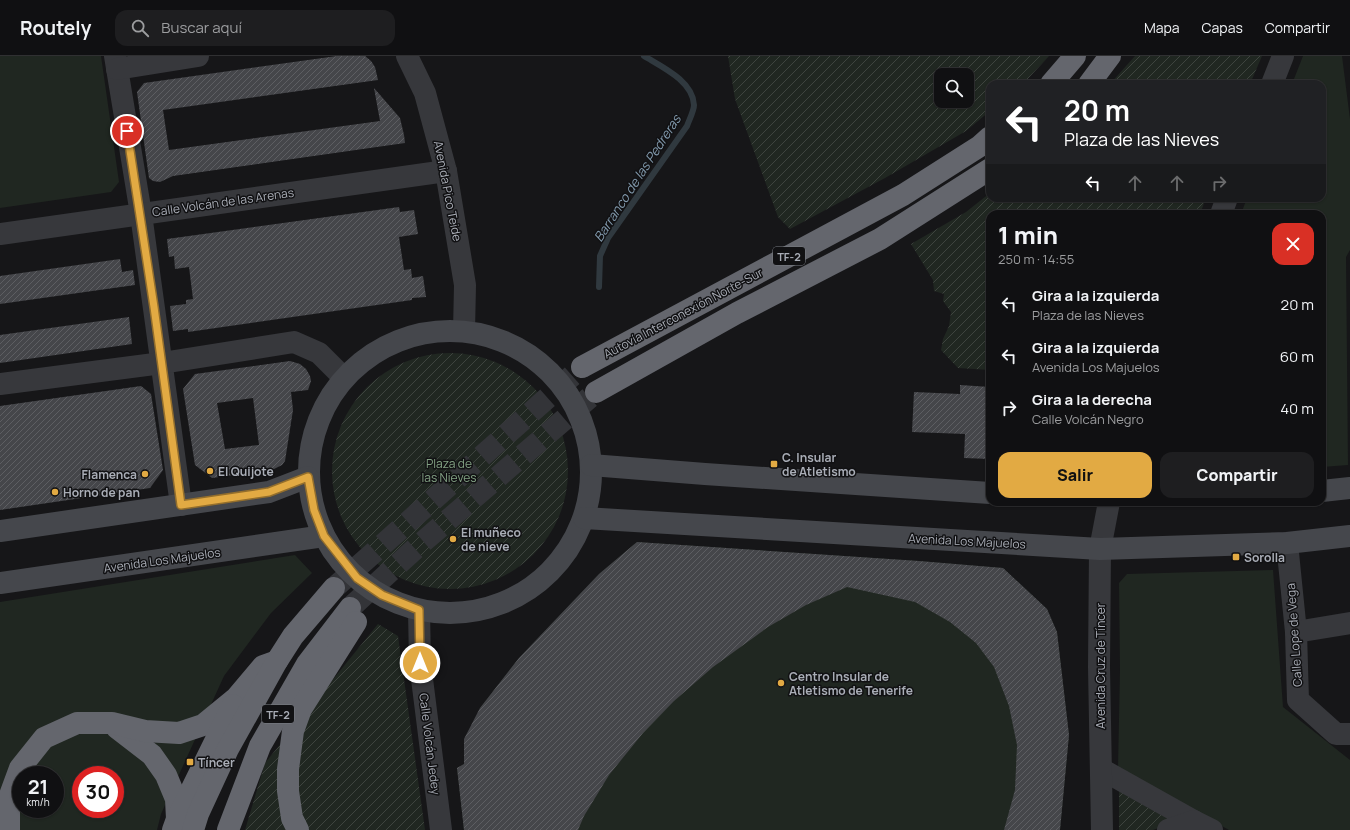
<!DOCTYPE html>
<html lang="es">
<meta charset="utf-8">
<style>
:root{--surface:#101012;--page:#1e1e20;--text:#f1f3f6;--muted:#9c9d9f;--line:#303032;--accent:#e2aa43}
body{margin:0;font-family:Manrope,sans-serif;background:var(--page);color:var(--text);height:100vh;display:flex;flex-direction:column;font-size:15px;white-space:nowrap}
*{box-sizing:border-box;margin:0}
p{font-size:13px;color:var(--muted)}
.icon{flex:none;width:22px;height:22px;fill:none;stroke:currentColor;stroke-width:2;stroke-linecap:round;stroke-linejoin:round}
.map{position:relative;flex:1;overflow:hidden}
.drawer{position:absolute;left:986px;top:154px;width:340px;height:296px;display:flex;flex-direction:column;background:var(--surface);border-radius:12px;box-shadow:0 1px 3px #0004,0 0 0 1px var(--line)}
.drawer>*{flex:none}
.guide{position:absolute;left:986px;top:24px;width:340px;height:122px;border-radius:12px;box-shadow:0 1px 3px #0004,0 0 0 1px var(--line);background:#202124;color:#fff;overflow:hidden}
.controls{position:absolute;left:934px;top:12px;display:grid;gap:8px}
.controls a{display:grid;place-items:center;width:40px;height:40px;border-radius:8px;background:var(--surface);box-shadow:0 1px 3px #0004,0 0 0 1px var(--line);font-size:20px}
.speed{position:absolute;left:12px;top:710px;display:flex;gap:8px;font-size:20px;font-weight:700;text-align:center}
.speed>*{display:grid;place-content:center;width:52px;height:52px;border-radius:50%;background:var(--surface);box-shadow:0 1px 3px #0004,0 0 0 1px var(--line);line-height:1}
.speed small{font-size:10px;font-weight:400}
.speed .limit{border:6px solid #d22;background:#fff;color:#111}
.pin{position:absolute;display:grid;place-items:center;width:34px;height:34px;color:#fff;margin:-17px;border:2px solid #fff;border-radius:50%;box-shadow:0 1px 4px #0007}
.me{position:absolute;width:44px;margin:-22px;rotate:0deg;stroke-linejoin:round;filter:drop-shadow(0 0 3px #0008)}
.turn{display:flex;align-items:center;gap:14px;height:84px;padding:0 12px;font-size:18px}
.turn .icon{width:52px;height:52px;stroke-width:2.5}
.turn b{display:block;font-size:28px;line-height:34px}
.lanes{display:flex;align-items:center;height:38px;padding:0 12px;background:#0003;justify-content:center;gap:20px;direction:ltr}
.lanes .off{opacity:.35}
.round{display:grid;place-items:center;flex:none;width:42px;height:42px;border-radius:12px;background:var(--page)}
.headline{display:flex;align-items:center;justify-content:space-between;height:68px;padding:0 12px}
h1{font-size:24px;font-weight:800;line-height:30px}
.cta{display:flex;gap:8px;margin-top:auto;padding:8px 12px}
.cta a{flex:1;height:46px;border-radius:12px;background:var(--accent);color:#111;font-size:16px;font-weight:800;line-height:46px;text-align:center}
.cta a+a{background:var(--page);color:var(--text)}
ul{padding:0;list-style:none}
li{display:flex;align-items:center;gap:12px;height:52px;padding:0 12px}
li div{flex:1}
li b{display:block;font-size:15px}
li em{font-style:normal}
header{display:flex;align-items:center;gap:24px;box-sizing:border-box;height:56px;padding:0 20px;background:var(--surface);border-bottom:1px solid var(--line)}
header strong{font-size:19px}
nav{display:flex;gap:22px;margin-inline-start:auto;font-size:14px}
.search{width:280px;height:36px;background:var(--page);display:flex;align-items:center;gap:10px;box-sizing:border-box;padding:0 14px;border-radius:12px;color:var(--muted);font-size:15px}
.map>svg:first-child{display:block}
.green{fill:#202721;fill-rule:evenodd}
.garden{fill:url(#garden-furrows);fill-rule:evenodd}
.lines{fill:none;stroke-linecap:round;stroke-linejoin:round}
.stream{stroke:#30393f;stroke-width:6}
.building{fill:url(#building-hatch);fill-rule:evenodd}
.highway-tunnel{stroke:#333438;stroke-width:22;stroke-dasharray:22 11;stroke-linecap:butt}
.street{stroke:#37383c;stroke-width:22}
.secondary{stroke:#45474c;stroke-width:22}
.highway{stroke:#64666d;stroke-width:22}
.route-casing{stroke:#936e2c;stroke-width:10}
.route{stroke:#e2aa43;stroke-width:7}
.poi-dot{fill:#e2aa43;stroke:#111113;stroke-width:1.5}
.labels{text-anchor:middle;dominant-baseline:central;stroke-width:3;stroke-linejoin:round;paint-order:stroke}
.shield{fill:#111113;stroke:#7b7e85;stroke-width:1}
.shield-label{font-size:11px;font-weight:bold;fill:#a9adb6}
.street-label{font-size:12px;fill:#a9adb6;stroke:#111113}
.poi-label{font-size:12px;font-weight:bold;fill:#a9adb6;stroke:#111113;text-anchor:start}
.park-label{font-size:12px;fill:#82a083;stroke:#111113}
.water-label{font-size:13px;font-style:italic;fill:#839bae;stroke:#111113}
</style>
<header>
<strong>Routely</strong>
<div class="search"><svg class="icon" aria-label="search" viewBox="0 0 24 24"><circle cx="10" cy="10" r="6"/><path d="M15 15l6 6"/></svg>Buscar aquí</div>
<nav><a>Mapa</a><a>Capas</a><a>Compartir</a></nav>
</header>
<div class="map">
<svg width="1350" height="774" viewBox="0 0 1350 774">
<defs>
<pattern id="garden-furrows" width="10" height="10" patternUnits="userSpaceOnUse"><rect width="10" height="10" fill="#202721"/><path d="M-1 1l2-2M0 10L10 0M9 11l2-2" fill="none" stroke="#3e443f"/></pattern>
<pattern id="building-hatch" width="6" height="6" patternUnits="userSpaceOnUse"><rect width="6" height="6" fill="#45464a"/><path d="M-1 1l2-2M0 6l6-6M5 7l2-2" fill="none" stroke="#5d5e62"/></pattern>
</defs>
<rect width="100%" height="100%" fill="#161618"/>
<g class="green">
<polygon points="0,0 101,0 119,126 111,136 0,152"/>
<polygon points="1303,0 1342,0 1350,63 1350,194 1346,201 1348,409 1322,411 1322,158 1241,158 1247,142 1322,142 1322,28 1292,28"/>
<polygon points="637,486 919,505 1003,512 1047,553 1057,576 1069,679 1060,774 464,774 457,712 464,708 480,652 519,602 599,518"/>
<path d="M295 499 312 517 271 557 224 620 161 758 157 774H0V546ZM21 719H55V753H21ZM81 719H115V753H81Z"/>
<polygon points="1273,514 1283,651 1350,704 1350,774 1229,774 1118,712 1120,614 1119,527 1127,518"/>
</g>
<g class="garden">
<path d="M728 0H1049L1023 28H990V55L966 75 885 122 790 173 778 161 735 43ZM941 19H967V45H941Z"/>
<polygon points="1135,0 1262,0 1250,28 1110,28"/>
<polygon points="990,137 990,142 1206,142 1200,158 990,158 990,314 958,312 941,294 943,283 949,270 951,256 943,245 944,238 934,235 933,224 911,188 966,156"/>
<circle cx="450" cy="415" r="118"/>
<polygon points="378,568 398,580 425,774 245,774 265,707"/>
<polygon points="1119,729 1180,764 1153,774 1119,774"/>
</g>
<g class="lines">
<path class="stream" d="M599 231 600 200 608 182 687 70C689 64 694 55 694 49 693 25 662 11 644 0"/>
</g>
<g class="building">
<polygon points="337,0 365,0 371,5 375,11 378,24 163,54 169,94 380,65 374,32 400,62 404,79 405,87 173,120 160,126 153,125 149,122 137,36 144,27"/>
<polygon points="399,151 400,156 414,154 418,178 399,181 404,214 411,213 412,222 423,220 426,241 412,242 412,244 188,276 188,273 173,275 170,250 186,248 186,244 193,243 189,211 175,213 174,200 169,201 167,183"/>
<polygon points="120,203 122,216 133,214 135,229 0,248 0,220"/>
<polygon points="129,261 132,288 0,307 0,279"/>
<path d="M290 305 300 308 306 313 310 320 311 325 308 334 291 336 293 354 285 405 282 409 272 414 212 422 195 409 183 333 195 318ZM253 342 259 389 225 393 217 347Z"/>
<polygon points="960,329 990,331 990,403 964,402 965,378 912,376 914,336 960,338"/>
<polygon points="141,330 151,338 163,414 150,432 0,454 0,350"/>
<polygon points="637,486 919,505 1003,512 1047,553 1057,576 1069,679 1060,774 1004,774 1015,734 1017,689 1009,650 994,611 976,587 950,566 915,546 847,531 806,549 768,571 713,611 674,645 643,677 609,719 584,760 578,774 464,774 457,712 464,708 464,683 480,652 519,602 599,518"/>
</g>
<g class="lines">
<g class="highway-tunnel">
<polyline points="334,532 582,311"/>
<polyline points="350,552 417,491 596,336"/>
</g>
<g class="street">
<polyline points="115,0 141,158 181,449"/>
<polyline points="407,0 425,37 446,115 465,229 464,275"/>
<polyline points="117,13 198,0"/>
<polyline points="1272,28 1283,0"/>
<polyline points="1221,158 1227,142"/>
<polyline points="0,178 446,115"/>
<polyline points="0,328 162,307 294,286 319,297 343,321"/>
<polyline points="1287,487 1296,576 1298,644 1336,678 1350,678"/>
<polyline points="419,554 420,607 441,774"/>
<polyline points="1296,576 1350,567"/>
<polyline points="1101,713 1194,765"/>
<polyline points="1102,774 1099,611 1100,493 1109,446"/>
<polyline points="1168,774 1194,765 1212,774"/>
</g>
<g class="secondary">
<circle cx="450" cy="416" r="141"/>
<polyline points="591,409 705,418 990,437"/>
<polyline points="1322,435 1350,432"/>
<polyline points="584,462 1100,493 1287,487 1350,480"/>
<polyline points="0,475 269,436 308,421"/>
<polyline points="0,527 324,480"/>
</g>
<g class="highway">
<polyline points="1051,28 1075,0"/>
<polyline points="1089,28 1110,0"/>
<polyline points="582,311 903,139 980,90 990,81"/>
<polyline points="596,336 737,257 880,183 990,113"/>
<polyline points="117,672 152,699 166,719 176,743 177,763"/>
<polyline points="9,774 9,742 20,712 44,682 77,667 112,667 145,675 179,677 203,669 236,642 263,610 277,605"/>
<polyline points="173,774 177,763 233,649"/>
<polyline points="193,774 198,758 228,693 277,605 293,580 334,532"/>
<polyline points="228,774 260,690 307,608 350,552"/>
<polyline points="298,774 292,762 288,735 288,713 293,675 301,653 356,566"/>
</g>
</g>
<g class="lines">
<defs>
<polyline id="route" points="127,75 154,251 181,449 269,436 308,421 314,454 324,480 357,522 382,539 419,554 420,607"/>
</defs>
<use href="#route" class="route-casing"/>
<use href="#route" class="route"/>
</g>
<g class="poi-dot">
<rect x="770" y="404" width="8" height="8" rx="2"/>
<circle cx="210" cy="415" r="4"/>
<circle cx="145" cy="418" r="4"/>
<circle cx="55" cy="436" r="4"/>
<circle cx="453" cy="483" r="4"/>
<rect x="1232" y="497" width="8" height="8" rx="2"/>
<circle cx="781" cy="627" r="4"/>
<rect x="186" y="702" width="8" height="8" rx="2"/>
</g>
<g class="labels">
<g class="shield">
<rect x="773" y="191" width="32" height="18" rx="3"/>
<rect x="262" y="649" width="32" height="18" rx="3"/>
</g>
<g class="shield-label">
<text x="789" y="200">TF-2</text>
<text x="278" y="658">TF-2</text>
</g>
<g class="street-label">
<text transform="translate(448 135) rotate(79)">Avenida Pico Teide</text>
<text transform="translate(223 146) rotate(-8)">Calle Volcán de las Arenas</text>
<text transform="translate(683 257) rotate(-28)">Autovía Interconexión Norte-Sur</text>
<text transform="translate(967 485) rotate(3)">Avenida Los Majuelos</text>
<text transform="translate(162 504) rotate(-8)">Avenida Los Majuelos</text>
<text transform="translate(1294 579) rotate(-94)">Calle Lope de Vega</text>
<text transform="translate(1100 610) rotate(-90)">Avenida Cruz de Tíncer</text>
<text transform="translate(430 688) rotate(83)">Calle Volcán Jedey</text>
</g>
<g class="poi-label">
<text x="782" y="401">C. Insular<tspan x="782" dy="14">de Atletismo</tspan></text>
<text x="218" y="415">El Quijote</text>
<text x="137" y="418" text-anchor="end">Flamenca</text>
<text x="63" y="436">Horno de pan</text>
<text x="461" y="476">El muñeco<tspan x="461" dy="14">de nieve</tspan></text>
<text x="1244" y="501">Sorolla</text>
<text x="789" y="620">Centro Insular de<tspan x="789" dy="14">Atletismo de Tenerife</tspan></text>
<text x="198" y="706">Tíncer</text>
</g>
<g class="park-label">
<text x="449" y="407">Plaza de<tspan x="449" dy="14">las Nieves</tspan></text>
</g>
<g class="water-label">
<text transform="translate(637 122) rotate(-57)">Barranco de las Pedreras</text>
</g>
</g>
</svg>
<div class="controls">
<a><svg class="icon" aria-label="search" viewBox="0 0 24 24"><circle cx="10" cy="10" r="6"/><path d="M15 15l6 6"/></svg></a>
</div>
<div class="speed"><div>21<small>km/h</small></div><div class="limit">30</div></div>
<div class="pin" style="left:127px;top:75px;background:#d93025"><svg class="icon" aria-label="arrive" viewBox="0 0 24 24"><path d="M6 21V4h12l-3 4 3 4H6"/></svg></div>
<svg class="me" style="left:420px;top:607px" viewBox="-20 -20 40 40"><circle r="17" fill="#e2aa43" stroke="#fff" stroke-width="3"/><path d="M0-11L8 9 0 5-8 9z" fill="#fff"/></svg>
<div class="guide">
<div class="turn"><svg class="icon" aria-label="left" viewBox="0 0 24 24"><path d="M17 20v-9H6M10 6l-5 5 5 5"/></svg><div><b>20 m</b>Plaza de las Nieves</div></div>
<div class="lanes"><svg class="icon" aria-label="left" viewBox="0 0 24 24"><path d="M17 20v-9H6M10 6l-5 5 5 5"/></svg><svg class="icon off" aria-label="ahead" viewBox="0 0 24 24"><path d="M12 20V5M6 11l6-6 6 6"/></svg><svg class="icon off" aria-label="ahead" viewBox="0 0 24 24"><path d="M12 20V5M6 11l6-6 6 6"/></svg><svg class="icon off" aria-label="right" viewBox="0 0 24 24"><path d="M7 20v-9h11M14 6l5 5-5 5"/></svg></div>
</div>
<section class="drawer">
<div class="headline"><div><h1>1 min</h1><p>250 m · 14:55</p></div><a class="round" style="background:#d93025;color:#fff"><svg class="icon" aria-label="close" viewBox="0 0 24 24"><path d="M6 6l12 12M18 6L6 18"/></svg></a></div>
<ul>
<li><svg class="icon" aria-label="left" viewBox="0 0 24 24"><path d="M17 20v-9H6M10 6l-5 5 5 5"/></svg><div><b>Gira a la izquierda</b><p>Plaza de las Nieves</p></div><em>20 m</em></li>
<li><svg class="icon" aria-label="left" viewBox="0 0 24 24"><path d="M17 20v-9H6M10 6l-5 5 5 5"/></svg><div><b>Gira a la izquierda</b><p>Avenida Los Majuelos</p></div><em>60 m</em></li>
<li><svg class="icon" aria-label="right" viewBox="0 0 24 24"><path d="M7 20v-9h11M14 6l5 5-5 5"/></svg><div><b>Gira a la derecha</b><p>Calle Volcán Negro</p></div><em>40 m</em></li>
</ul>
<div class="cta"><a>Salir</a><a>Compartir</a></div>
</section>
</div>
